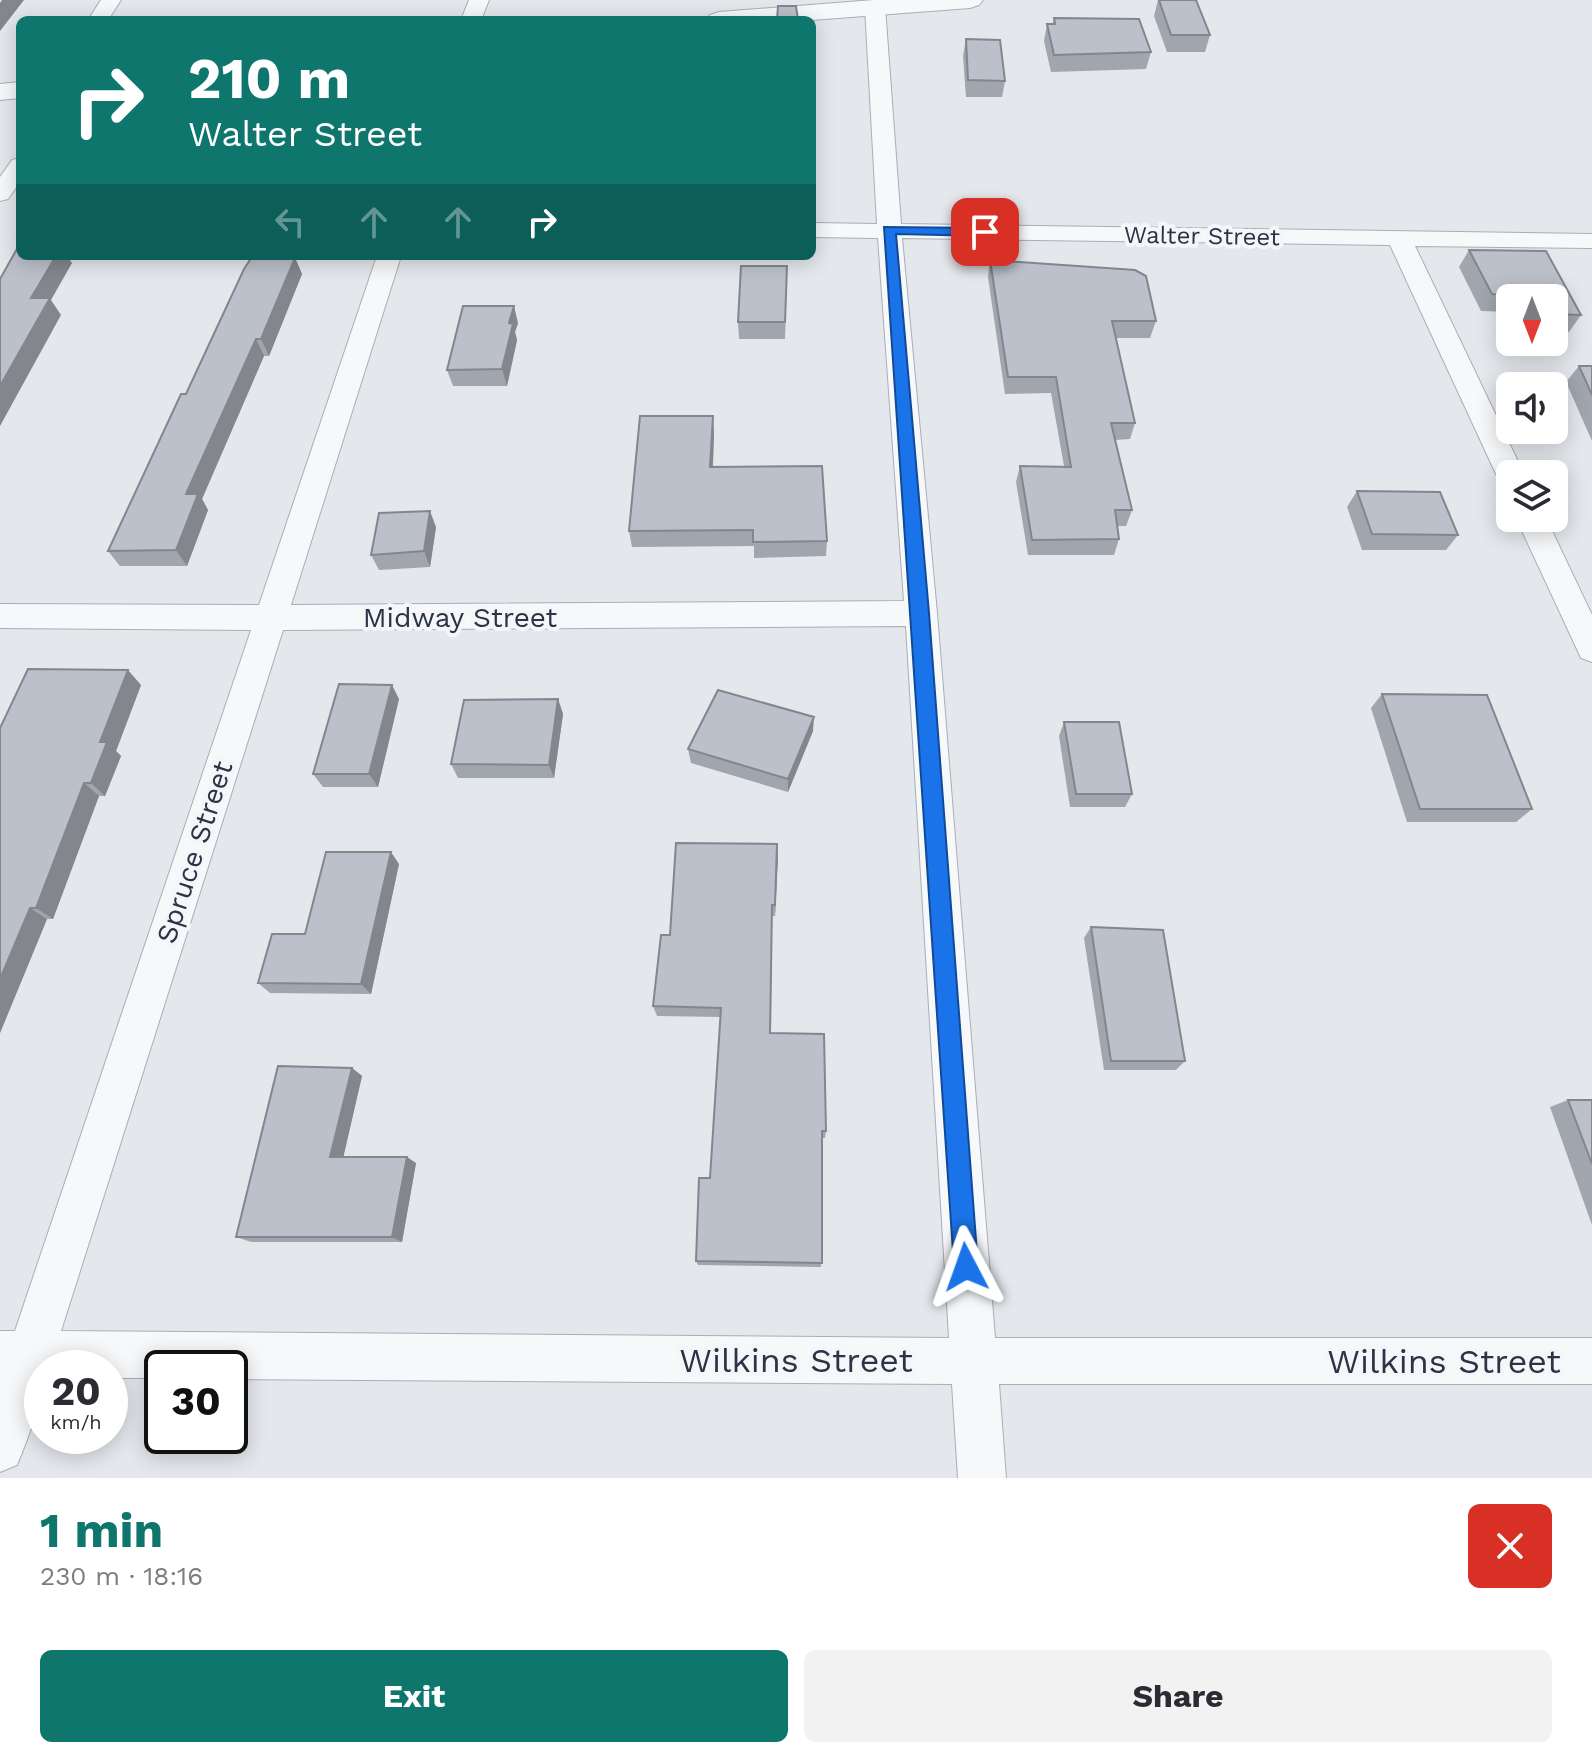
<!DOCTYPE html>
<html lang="en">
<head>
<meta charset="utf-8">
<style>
	body { margin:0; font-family:"Work Sans",sans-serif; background:#f2f2f3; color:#2b2b33; height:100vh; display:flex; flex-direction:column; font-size:30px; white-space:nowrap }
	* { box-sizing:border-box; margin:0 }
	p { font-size:26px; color:#7c7c81 }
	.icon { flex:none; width:44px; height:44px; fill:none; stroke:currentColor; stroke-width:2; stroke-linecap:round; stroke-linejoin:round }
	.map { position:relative; height:1478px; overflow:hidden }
	.panel { display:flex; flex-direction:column; background:#fff; flex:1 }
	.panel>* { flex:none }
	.guide { position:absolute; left:16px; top:16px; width:800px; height:244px; border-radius:12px; box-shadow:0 4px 20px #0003; background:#0f766e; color:#fff; overflow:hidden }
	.needle { width:52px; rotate:180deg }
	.fabs { position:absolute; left:1496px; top:284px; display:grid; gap:16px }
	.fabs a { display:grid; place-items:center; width:72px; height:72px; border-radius:12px; background:#fff; box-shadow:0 4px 20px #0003; font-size:40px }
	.speed { position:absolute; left:24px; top:1350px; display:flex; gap:16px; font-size:40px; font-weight:700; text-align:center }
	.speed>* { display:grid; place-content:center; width:104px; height:104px; border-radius:50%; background:#fff; box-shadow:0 4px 20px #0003; line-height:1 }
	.speed small { font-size:20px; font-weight:400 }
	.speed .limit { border:4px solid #111; border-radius:12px; background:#fff; color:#111 }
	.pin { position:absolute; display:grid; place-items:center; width:68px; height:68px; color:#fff; margin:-34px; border-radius:16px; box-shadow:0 4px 12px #0006 }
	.me { position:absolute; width:88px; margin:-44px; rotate:356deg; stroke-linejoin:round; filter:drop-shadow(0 0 6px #0008) }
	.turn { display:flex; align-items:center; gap:28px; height:168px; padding:0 40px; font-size:36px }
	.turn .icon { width:104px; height:104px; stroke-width:2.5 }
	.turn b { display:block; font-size:56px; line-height:68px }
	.lanes { display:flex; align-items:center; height:76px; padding:0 40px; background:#0003; justify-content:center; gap:40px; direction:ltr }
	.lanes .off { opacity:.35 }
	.round { display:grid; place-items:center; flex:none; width:84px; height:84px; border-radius:12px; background:#f2f2f3 }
	.head { display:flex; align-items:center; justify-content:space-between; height:136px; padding:0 40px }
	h1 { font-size:48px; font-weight:700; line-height:60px; color:#0f766e }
	.button { display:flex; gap:16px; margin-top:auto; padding:16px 40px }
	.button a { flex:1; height:92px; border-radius:12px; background:#0f766e; color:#fff; font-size:32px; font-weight:700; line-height:92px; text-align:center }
	.button a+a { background:#f2f2f3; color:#2b2b33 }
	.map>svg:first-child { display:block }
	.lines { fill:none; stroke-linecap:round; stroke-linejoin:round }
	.minor-casing { stroke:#a9aeb7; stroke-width:2 }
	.tertiary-casing { stroke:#a9aeb7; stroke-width:2 }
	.minor { fill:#f7f8fa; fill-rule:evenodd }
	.tertiary { fill:#f7f8fa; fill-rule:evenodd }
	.wall { fill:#a1a5ae }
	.shaded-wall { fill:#83868d }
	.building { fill:#bbc0ca; stroke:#83868d; stroke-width:2 }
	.route { fill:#1a73e8; stroke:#114b97; stroke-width:2 }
	.labels { text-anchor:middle; stroke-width:8; stroke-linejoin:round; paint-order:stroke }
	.far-street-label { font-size:24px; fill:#2b3445; stroke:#f4f6f9 }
	.street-label { font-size:28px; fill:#2b3445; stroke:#f4f6f9 }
	.near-street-label { font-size:34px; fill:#2b3445; stroke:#f4f6f9 }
</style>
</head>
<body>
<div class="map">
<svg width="1592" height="1478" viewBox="0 0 1592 1478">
	<rect width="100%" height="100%" fill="#e4e7ec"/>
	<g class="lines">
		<g class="minor-casing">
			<path id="minor" d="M101 0H121L108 20H88Z
				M469 0H489L481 20H461Z
				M875 1 885 7 901 224 1592 234V248L1415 246 1524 474H1510V484L1500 481 1496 474 1390 245 902 238 937 613 995 1338H1592V1384H999L1006 1478H958L952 1384 230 1379V1368H162V1378H110V1368H42C42 1402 30 1434 17 1465L0 1472V1331H15L251 630 0 628V604L259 605 377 256H401L291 605 904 601 878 238 812 237V223L877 224 865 7ZM906 626 949 1338 61 1331 283 630Z
				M20 158V182L8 199 0 201V177L12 160Z
				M1516 518H1546L1592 615V662L1581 658Z"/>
		</g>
		<g class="tertiary-casing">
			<path id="tertiary" d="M874 0H983L979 5 970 8 812 20H706L710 15 719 12Z
				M20 82V98L0 100V84Z"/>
		</g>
		<use href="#minor" class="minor"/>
		<use href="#tertiary" class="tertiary"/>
	</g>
	<path class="wall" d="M1158 0 1210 35 1205 52H1167L1154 16Z
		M1054 18 1151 52 1146 69 1051 72 1044 41 1047 24H1053Z
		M966 39 1005 81 1002 97H966L963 56Z
		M1469 250 1546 251 1581 315 1569 332H1554V298H1510V312L1481 311 1459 267Z
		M295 258 302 274 269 356H264L202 499 208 510 187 566H120L108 551 186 394Z
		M990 260 1156 321 1150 338H1116L1135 423 1130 439 1115 440 1132 510 1126 526H1118L1119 539 1114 555H1028L1016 482 1020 466H1064L1051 393 1005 394 988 277Z
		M787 283 785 339H739L738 322Z
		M518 323 515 332 517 340 507 386H453L447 370Z
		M1579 366H1592V441L1566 382Z
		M714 432 713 467 827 541 826 556 754 558V546L632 547 629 531Z
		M1357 491 1458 535 1446 550H1362L1347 507Z
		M436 527 430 567 379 570 371 555Z
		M141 685 116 751 121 756 105 796H99L53 919H47L0 1033V728Z
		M1382 694 1532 809 1516 822H1407L1371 708Z
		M399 699 378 787H323L313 774Z
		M558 699 563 714 554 778H458L451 764Z
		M1064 722 1132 794 1125 807H1070L1059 736Z
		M813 731 788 792 691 763 688 749Z
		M778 856 775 916H772L771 1033 826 1131 825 1138H822L821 1267 698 1265 696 1261 710 1178 721 1017 657 1016 653 1006 670 935Z
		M399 864 371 994 270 993 258 983 305 934Z
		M1091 927 1185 1061 1176 1070H1104L1084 938Z
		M352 1068 362 1076 343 1157 416 1163 402 1242H251L236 1237Z
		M1568 1100H1592V1225L1550 1107Z"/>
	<path class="shaded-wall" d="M2 0H24L0 31V3Z
		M56 256H67L72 263 51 300 61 315 0 426V386L31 298Z
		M295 258 302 274 269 356 261 339Z
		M514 306 518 323 515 332 517 340 507 386 502 369 509 323Z
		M256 339 264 356 202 499 208 510 187 566 176 550 186 494Z
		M713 416 714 432 712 484 710 467Z
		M430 511 436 527 430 567 424 551Z
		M128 670 141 685 116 751 121 756 105 796 91 783 100 742Z
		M392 685 399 699 378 787 369 774Z
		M558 699 563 714 554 778 549 765Z
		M814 717 813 731 788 792V779Z
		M84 783 99 796 53 919 36 908Z
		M777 844 778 856 775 916V905Z
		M391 852 399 864 371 994 361 984Z
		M30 908 47 919 0 1033V979Z
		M352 1068 362 1076 342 1163 330 1157Z
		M407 1157 416 1163 402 1242 392 1237Z"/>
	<path class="building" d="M1159 0H1196L1210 35H1171Z
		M778 6H796L798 20H777Z
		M1054 18 1139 19 1151 52 1054 55 1047 24H1055Z
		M966 39 1000 40 1005 81 968 80Z
		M18 247H20V256H56L31 298H50L0 386V279Z
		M1469 250 1546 251 1581 315 1554 314V298H1526L1525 296 1492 294Z
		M252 257 295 258 261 339H256L186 494H198L176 550 108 551 181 394H186L244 269Z
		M990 260 1135 270 1146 276 1156 321H1112L1135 423H1111L1132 510H1115L1119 539 1032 540 1020 466 1071 467 1056 377H1008Z
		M741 266H787L785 322H738Z
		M463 306H514L509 323 513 324 502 369 447 370Z
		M1579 366H1592V395Z
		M640 416H713L710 467 822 466 827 541 753 542V530L629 531Z
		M1357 491 1440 492 1458 535 1372 534Z
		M430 511 424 551 371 555 379 513Z
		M28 669 128 670 100 742H107L91 783H84L36 908H30L0 979V728Z
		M339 684 392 685 369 774H313Z
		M718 690 814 717 788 779 688 749Z
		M1382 694 1487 695 1532 809H1420Z
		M558 699 549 765 451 764 464 700Z
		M1064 722H1119L1132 794H1076Z
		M676 843 777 844 775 905H772L770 1033 824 1034 826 1131H822V1263L696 1261 699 1178H710L721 1008 653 1006 661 935H670Z
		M326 852H391L361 984 258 983 272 934H305Z
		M1091 927 1163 930 1185 1061H1111Z
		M278 1066 352 1068 330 1157H407L392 1237H236Z
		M1568 1100H1592V1164Z"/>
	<path class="route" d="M884 227 985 228 991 232 985 236 896 234 929 613 978 1267 975 1276 966 1279 958 1276 954 1267Z"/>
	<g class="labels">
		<g class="far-street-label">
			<text transform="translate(1202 236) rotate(1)" y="8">Walter Street</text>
		</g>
		<g class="street-label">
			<text x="460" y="627">Midway Street</text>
			<text transform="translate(194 852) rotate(-72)" y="10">Spruce Street</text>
		</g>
		<g class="near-street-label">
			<text x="796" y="1372">Wilkins Street</text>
			<text x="1444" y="1373">Wilkins Street</text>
		</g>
	</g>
</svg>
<div class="fabs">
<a><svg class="needle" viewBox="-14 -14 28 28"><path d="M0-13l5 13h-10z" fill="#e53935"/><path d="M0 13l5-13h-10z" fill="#7c7c81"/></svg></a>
<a><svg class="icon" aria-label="sound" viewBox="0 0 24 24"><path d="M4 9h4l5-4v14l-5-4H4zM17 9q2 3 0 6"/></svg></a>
<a><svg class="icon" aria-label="layers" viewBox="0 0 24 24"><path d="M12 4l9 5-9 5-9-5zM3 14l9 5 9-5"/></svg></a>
</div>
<div class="speed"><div>20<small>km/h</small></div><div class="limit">30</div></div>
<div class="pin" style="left:985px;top:232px;background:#d93025"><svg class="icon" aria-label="arrive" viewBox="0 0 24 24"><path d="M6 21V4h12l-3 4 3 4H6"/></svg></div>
<svg class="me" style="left:966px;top:1267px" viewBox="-20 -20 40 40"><path d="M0-17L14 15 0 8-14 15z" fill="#1a73e8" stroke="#fff" stroke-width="4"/></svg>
<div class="guide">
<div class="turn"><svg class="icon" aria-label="right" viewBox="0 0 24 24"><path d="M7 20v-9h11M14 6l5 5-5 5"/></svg><div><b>210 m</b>Walter Street</div></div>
<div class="lanes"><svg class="icon off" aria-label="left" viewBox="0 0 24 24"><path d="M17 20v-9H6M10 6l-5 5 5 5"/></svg><svg class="icon off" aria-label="ahead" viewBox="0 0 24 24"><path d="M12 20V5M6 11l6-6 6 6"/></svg><svg class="icon off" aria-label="ahead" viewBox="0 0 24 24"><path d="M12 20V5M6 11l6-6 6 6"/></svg><svg class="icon" aria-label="right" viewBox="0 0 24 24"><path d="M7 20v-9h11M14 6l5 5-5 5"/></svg></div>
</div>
</div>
<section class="panel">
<div class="head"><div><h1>1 min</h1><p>230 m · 18:16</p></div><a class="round" style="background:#d93025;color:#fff"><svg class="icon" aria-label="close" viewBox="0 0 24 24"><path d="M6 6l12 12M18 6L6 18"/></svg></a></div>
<div class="button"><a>Exit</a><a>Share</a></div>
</section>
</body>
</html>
